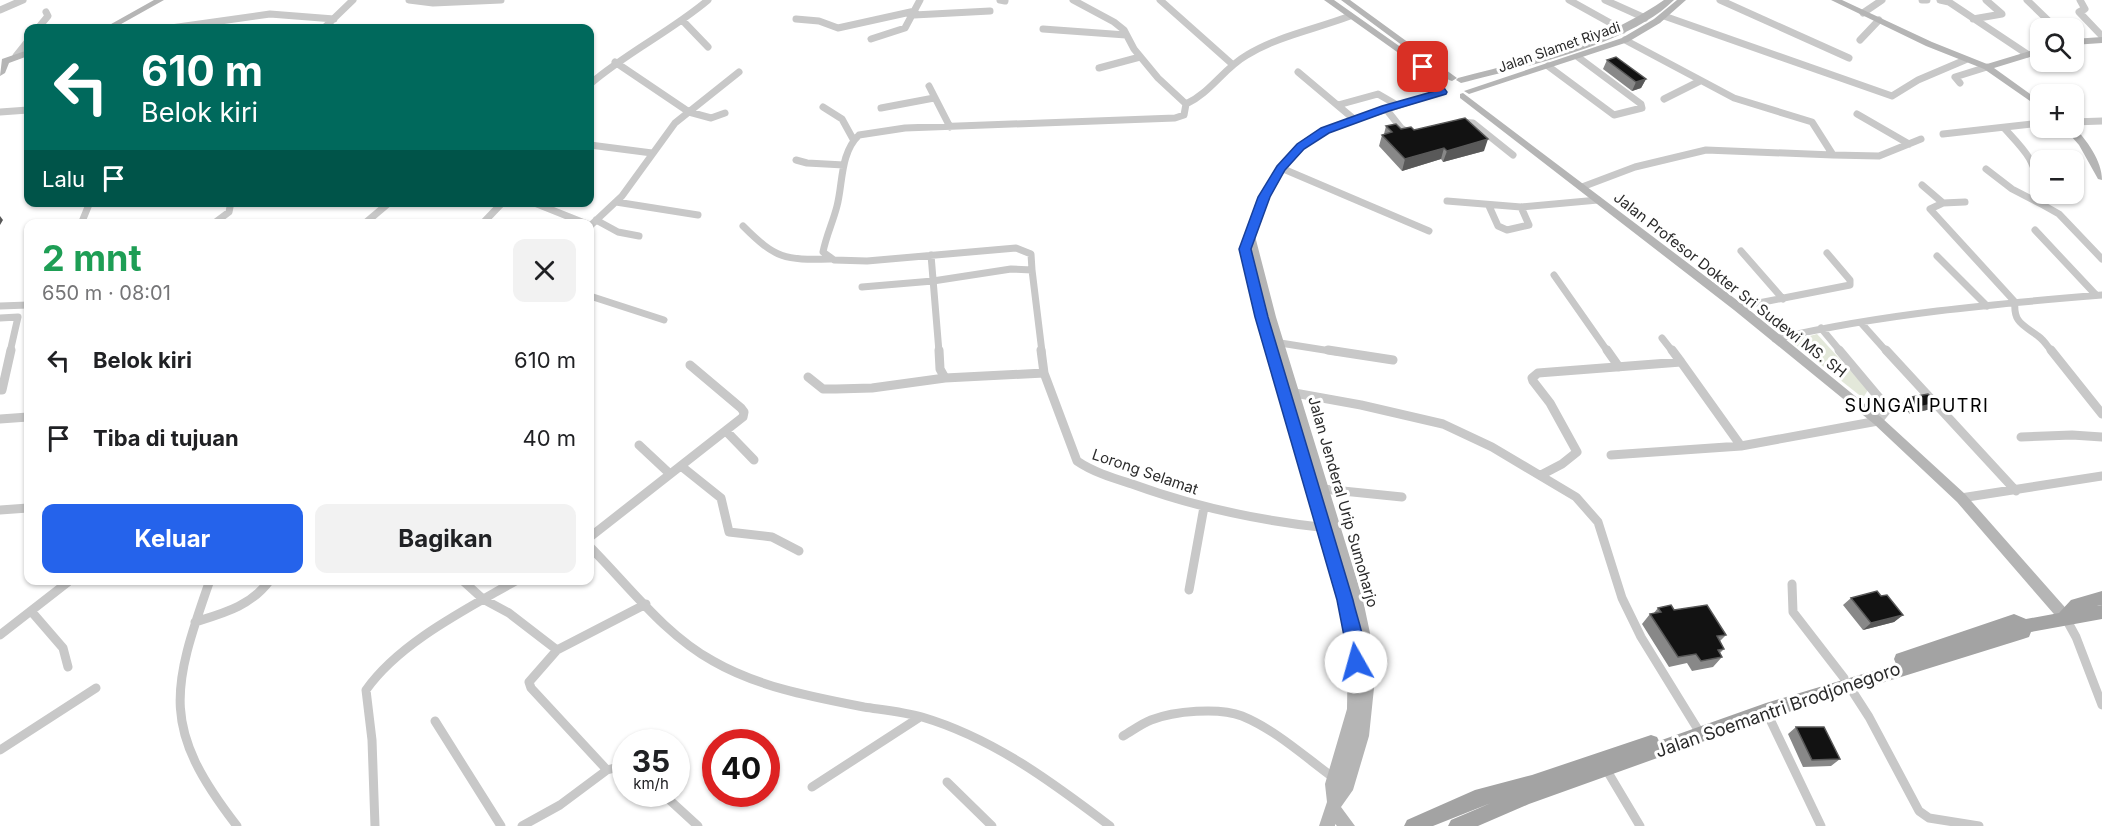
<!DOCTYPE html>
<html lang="id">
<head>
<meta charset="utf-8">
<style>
	body { margin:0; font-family:Inter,sans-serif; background:#f2f2f2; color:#202124; height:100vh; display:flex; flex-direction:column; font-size:22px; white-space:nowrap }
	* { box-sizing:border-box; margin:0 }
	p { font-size:20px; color:#757577 }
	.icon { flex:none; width:33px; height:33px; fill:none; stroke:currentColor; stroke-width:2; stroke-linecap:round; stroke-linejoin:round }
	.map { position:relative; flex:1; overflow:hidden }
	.panel { position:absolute; left:24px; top:219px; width:570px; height:366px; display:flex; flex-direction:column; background:#fff; border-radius:12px; box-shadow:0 2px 4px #0004 }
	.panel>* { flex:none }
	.banner { position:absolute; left:24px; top:24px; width:570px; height:183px; border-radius:12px; box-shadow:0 2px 4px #0004; background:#00695c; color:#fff; overflow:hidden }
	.controls { position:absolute; left:2030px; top:18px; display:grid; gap:12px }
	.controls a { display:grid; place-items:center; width:54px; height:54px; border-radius:12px; background:#fff; box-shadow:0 2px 4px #0004; font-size:30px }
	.speed { position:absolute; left:612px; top:729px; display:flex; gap:12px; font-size:30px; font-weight:700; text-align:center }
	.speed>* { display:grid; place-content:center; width:78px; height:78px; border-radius:50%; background:#fff; box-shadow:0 2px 4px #0004; line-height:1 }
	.speed small { font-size:15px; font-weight:400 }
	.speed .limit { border:9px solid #d22; background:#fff; color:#111 }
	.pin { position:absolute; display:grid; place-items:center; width:51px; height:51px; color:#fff; margin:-26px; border-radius:12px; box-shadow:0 3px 9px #0006 }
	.me { position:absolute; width:66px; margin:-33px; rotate:353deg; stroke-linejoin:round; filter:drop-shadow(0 0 4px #0008) }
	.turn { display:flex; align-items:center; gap:21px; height:126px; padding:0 18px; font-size:27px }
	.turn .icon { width:78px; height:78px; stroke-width:2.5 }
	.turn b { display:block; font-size:42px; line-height:51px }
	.then { display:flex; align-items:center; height:57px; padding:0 18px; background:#0003; gap:12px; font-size:22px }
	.round { display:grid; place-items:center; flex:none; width:63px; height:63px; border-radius:12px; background:#f2f2f2 }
	.summary { display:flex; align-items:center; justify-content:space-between; height:102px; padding:0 18px }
	h1 { font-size:36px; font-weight:700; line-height:45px; color:#1e9e55 }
	.cta { display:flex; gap:12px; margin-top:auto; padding:12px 18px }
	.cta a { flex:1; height:69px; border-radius:12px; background:#2563eb; color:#fff; font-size:24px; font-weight:700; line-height:69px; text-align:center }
	.cta a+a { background:#f2f2f2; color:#202124 }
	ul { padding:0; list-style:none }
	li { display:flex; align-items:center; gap:18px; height:78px; padding:0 18px }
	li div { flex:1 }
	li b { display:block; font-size:22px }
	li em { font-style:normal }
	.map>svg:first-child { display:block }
	.green { fill:#e3e8da }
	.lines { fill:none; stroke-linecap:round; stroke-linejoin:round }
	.street-far1 { stroke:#c8c8c8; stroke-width:7 }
	.street { stroke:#c8c8c8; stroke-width:9 }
	.secondary { fill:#b5b5b5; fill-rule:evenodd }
	.primary { fill:#a3a3a3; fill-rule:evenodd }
	.wall { fill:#888 }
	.shaded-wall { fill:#595959 }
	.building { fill:#121212; stroke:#595959; stroke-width:1.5 }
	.route { fill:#2563eb; stroke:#184099; stroke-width:1.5 }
	.labels { text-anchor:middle; stroke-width:6; stroke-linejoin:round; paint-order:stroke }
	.far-street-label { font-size:14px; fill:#2b2b2b; stroke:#fff }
	.street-label { font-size:15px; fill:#2b2b2b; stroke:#fff }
	.quarter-label { font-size:18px; letter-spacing:1.5px; fill:#000; stroke:#fff }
	.near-street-label { font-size:18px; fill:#2b2b2b; stroke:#fff }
</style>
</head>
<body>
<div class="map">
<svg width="2102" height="826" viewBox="0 0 2102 826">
	<rect width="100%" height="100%" fill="#fff"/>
	<path class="green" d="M1817 334 1868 390 1863 398 1791 341Z"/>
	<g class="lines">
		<path class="street-far1" d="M409 0 433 3 501 0
			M1000 0 1005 1
			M1073 0 1114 22 1124 30 1134 49 1158 78 1186 104
			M1160 0 1232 64
			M1569 0 1623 30
			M1605 0 1645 18
			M1720 0 1849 58
			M1922 0H1927
			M1940 0 1949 2 2027 54
			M2027 0 2056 28
			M2080 0 2085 9 2079 12 2102 36
			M0 10 23 0
			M1863 13 1882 0
			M914 15 990 11
			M1664 16 1892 96 1918 80 1965 60
			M796 19 819 21 838 28 915 11
			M1973 19 2002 14 1986 0
			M683 21 708 47
			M38 28 48 16 46 12
			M171 28 270 14 334 19
			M324 28 353 0
			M1043 29 1126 35
			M871 39 905 28 920 0
			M1625 40 1734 98 1812 122 1833 155 1879 156 1921 139
			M1860 40 1879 20
			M16 56 28 41
			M615 62 689 112 711 118 725 113
			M1548 66 1614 115 1642 108 1641 104 1578 57
			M1099 68 1140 57
			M1298 72 1355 120
			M1960 83 1955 77 1987 67
			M590 84C627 52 670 32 708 0
			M929 86 950 127
			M1664 99 1700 81
			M1186 104C1210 93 1224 68 1247 55 1278 36 1316 29 1350 16
			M1338 105 1378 94 1397 105
			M823 107 842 119 853 139
			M881 108 934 98
			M1386 109 1401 128 1410 134
			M0 112 28 110
			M1857 114 1909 144
			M1460 122 1473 123 1513 155
			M2073 122 2102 121
			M2004 128C2026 152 2034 158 2040 192
			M1943 134 2040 123
			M590 145 652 153
			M796 160 807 163 844 165
			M1281 168 1429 231
			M1986 169 2012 189 2043 205
			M1922 185 1943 203
			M1582 187 1635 167 1706 150 1833 155
			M2040 194 2043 205 2059 214 2102 259
			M1447 201 1521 207 1598 200
			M532 202 587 224
			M616 202 698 215
			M1965 202 1943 203 1930 209 2015 302C2013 323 2024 325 2038 336 2044 340 2048 347 2052 352
			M1489 206 1498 226 1507 230 1529 225 1521 207
			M596 220 618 232 639 236
			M81 224 90 202
			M213 224 229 212 231 202
			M364 224 390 202
			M482 224 503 202
			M590 226 622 196 675 123 739 72
			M743 226C776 259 784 260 830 259
			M2035 230 2096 295
			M1741 251 1783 299
			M931 255 939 352
			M1937 256 1987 306
			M1032 270 1031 254 1016 248 867 261 834 260 823 252C826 236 833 222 837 206 843 183 840 153 859 135L905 128 1175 118 1184 115 1186 104
			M1554 275 1608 352
			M862 287 933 281 1011 269 1032 270 1042 352
			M590 296 664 320
			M0 306 28 305
			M1738 307 1850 285V280L1827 253
			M0 318 18 317 10 352
			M1862 324 1887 352
			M1821 328 1841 352
			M1662 338 1673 352
			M1775 339C1881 314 1993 304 2102 295
			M1274 342 1337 352"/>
		<path class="street" d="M939 350 940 369 945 378
			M1041 350 1044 373
			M1328 350 1393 360
			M1607 350 1619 367
			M1672 350 1681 362
			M1886 350 2016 491
			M2051 350 2102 414
			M808 377 823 389H836L872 388 945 378 1044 373 1077 461C1093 472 1113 478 1132 484 1195 507 1261 521 1328 528
			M0 390H2L11 350
			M1289 392 1361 405 1443 424 1492 447 1576 497 1598 522 1622 598 1641 637 1697 728
			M0 419 28 417
			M726 431 754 460
			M2021 437 2072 435 2102 437
			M639 445 670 474
			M1611 455 1741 446
			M681 466 721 498 729 532 772 537 799 551
			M1541 475 1562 464 1577 452 1550 403 1533 381 1532 378 1538 373 1681 362 1741 446 1878 421 1886 411V406L1839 350
			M1323 489 1402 497
			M1961 498 2102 476
			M0 510 28 508
			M590 537 743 417 744 412 741 408 690 365
			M590 547C629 586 664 634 713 661 758 687 813 697 864 707 884 710 904 712 922 717 993 738 1052 782 1110 826
			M210 580C171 691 161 728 237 826
			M462 580 483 599 509 613 557 650
			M1792 584 1793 612 1844 678
			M1189 590 1204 507
			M31 611 63 648 68 667
			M2065 617 2076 637 2102 705
			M195 622C224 613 251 606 270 580
			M0 635 68 582
			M1849 686 1869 717 1919 811 1929 818 1979 826
			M1766 711 1821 826
			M435 721 501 826
			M1123 736C1132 731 1141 724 1151 720 1174 711 1219 707 1242 716 1276 730 1305 757 1334 778
			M0 750 96 688
			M626 765 607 770 531 688 529 682 557 650 646 604
			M1606 769 1640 826
			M947 782 992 826
			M812 787 920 717
			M663 794 698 826
			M375 826 372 740 366 690C400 642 467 609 517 580
			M522 826 560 805 607 770"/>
		<path class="secondary" d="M154 0H164L114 28H104Z
			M1324 0H1334L1446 79 1444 81H1438Z
			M1341 0H1350L1457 78 1452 81 1449 80Z
			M1664 0H1674C1629 45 1523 67 1461 83L1456 80 1458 78C1530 59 1602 43 1664 0Z
			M1677 0H1686L1660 23 1628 42 1472 93 1469 94 1464 91 1622 38 1654 19Z
			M1831 0H1842L1932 42 1987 64 2040 48V54L1994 68 2040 101V108L1984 69 1926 46Z
			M2102 37V43L2073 45V39Z
			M28 50V56L9 63 5 73 0 76 2 59Z
			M1442 89 1447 92 1445 94 1358 122 1323 135 1310 143 1285 170 1269 197 1255 236 1276 317 1363 600 1374 652V688L1369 736 1353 790 1341 807 1355 826H1337L1335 824V826H1319L1327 802 1325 784 1347 709 1348 641 1319 527 1255 317 1240 249 1259 197 1277 166 1304 139 1317 131 1352 118Z
			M1463 93 1742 304 1882 418 1965 494 2070 613 2072 617 2070 621 2065 623 2060 621 1957 502 1874 424 1734 310 1460 98V94Z
			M2073 126C2087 140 2102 161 2102 180L2098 179 2079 145 2064 128Z"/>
		<path class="primary" d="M2102 591V605L2097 606 2102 605V619L2031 632 2029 637 2023 639 1766 719 1529 804 1478 826H1448L1451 820 1491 803 1433 826H1404L1407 820 1475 790 1532 775 1651 735 1657 737 1659 741 1766 703 1896 664 1894 659 1896 654 1902 652 2014 614 2026 619 2059 613 2071 600Z"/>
	</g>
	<path class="wall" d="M1607 60 1646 79 1641 88 1632 91 1603 69Z
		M1386 126 1401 129 1484 151 1443 162 1441 159 1402 171 1379 146 1382 135 1384 134Z
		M1906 398 1937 403 1931 409 1910 414 1901 404Z
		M1881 596 1903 615 1894 622 1863 630 1843 605 1851 598Z
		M1658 608 1674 610 1726 635 1720 641 1724 649 1720 653 1722 657 1713 667 1692 671 1687 663 1669 667 1642 624 1650 614H1653Z
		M1796 727 1840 759 1831 766 1803 767 1788 734Z"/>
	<path class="shaded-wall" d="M1646 79 1641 88 1632 91 1636 82Z
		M1488 139 1484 151 1443 162 1447 151Z
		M1444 148 1441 159 1402 171 1405 159Z
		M0 216 3 220 0 225Z
		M1937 403 1931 409 1910 414 1915 408Z
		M1903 615 1894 622 1863 630 1871 623Z"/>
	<path class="building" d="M1616 57 1646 79 1636 82 1607 60Z
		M1465 118 1488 139 1447 151 1444 148 1405 159 1382 135 1392 132 1386 126 1396 124 1401 129 1411 127 1414 130Z
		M1928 394 1937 403 1915 408 1906 398Z
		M1877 591 1881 596 1887 595 1903 615 1871 623 1851 598Z
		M1671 605 1674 610 1707 605 1726 635 1717 636 1724 649 1718 650 1722 657 1701 661 1696 654 1678 657 1650 614 1661 612 1658 608Z
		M1796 727H1824L1840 759 1812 760Z"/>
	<path class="route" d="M1423 64 1444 77 1446 79 1442 85 1447 92 1446 94 1389 111 1329 133 1304 149 1285 170 1270 197 1251 249 1268 317 1353 600C1357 619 1370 648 1362 667L1356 669 1350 667 1337 600 1255 317 1239 249 1258 197 1277 166 1297 144 1321 128 1382 106 1435 91 1432 85 1435 80 1417 67Z"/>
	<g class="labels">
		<g class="far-street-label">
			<text transform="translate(1559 47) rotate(-19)" y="5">Jalan Slamet Riyadi</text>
		</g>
		<g class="street-label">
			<text transform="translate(1730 285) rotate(38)" y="5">Jalan Profesor Dokter Sri Sudewi MS. SH</text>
			<text transform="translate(1145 472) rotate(19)" y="5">Lorong Selamat</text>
			<text transform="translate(1343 502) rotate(74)" y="5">Jalan Jenderal Urip Sumoharjo</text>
		</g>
		<g class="quarter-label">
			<text x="1917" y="412">SUNGAI PUTRI</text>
		</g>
		<g class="near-street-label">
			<text transform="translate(1778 710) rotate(-19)" y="6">Jalan Soemantri Brodjonegoro</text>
		</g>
	</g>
</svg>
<div class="controls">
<a><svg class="icon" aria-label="search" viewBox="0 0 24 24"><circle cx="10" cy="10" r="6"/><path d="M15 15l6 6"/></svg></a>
<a>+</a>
<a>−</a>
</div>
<div class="speed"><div>35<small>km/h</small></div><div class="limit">40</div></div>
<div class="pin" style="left:1423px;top:67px;background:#d93025"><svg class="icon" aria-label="arrive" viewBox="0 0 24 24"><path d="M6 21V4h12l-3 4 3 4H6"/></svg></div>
<svg class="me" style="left:1356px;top:662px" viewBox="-20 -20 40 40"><circle r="19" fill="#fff"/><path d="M0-13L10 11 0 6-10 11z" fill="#2563eb"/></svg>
<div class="banner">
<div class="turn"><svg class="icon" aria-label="left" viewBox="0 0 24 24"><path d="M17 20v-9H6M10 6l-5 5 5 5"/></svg><div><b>610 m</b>Belok kiri</div></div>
<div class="then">Lalu<svg class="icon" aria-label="arrive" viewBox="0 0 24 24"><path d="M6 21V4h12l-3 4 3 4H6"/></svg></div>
</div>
<section class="panel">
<div class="summary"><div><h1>2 mnt</h1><p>650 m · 08:01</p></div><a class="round"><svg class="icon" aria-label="close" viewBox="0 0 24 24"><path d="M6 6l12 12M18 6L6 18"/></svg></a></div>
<ul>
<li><svg class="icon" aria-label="left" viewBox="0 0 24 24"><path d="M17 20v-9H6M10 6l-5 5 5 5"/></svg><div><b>Belok kiri</b></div><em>610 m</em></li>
<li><svg class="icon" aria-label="arrive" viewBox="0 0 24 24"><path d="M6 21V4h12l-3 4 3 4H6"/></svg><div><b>Tiba di tujuan</b></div><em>40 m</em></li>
</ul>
<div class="cta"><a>Keluar</a><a>Bagikan</a></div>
</section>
</div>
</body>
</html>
